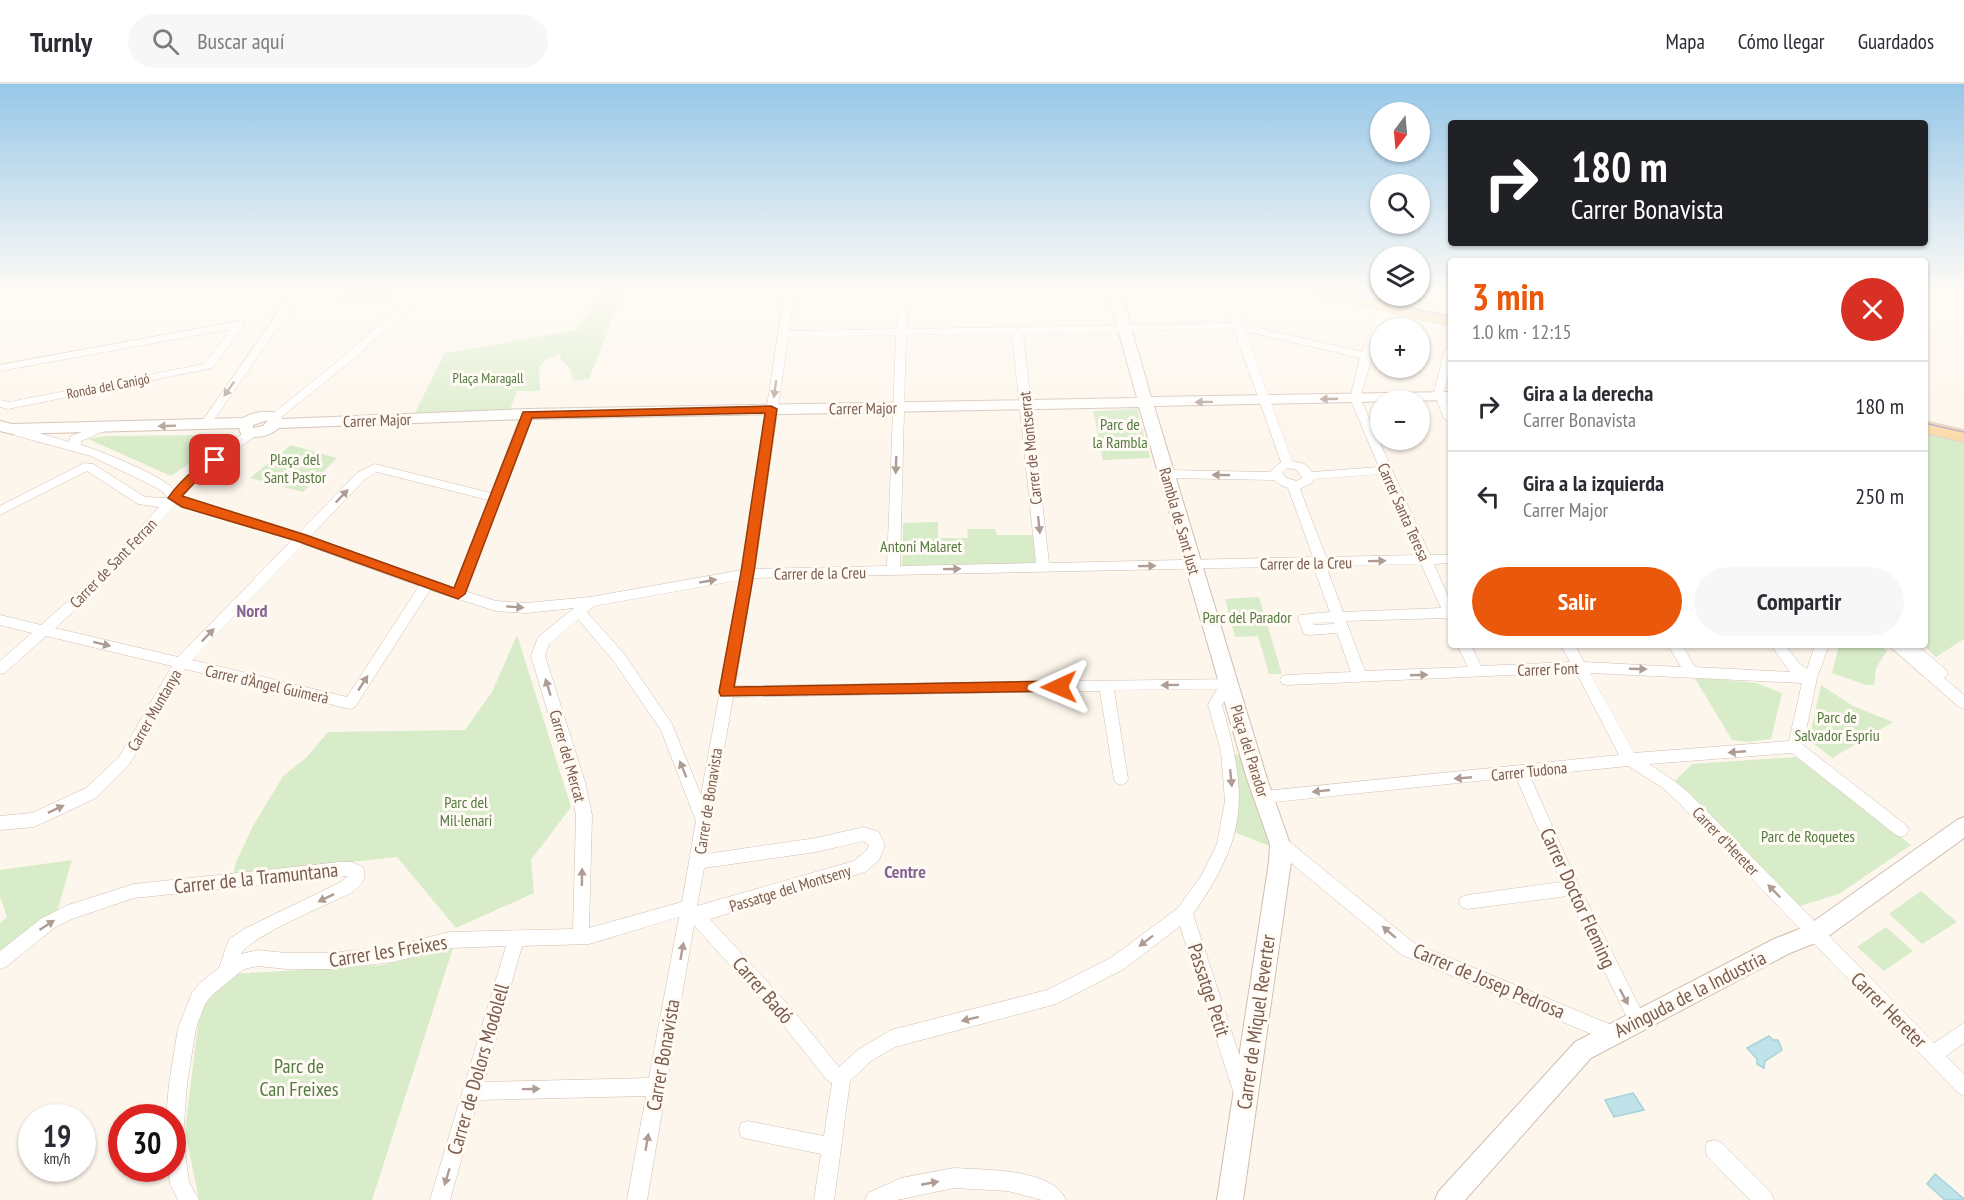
<!DOCTYPE html>
<html lang="es">
<head>
<meta charset="utf-8">
<style>
	body { margin:0; font-family:"PT Sans Narrow",sans-serif; background:#f7f7f7; color:#2b2b33; height:100vh; display:flex; flex-direction:column; font-size:22px; white-space:nowrap }
	* { box-sizing:border-box; margin:0 }
	p { font-size:20px; color:#7c7c81 }
	.icon { flex:none; width:33px; height:33px; fill:none; stroke:currentColor; stroke-width:2; stroke-linecap:round; stroke-linejoin:round }
	.map { position:relative; flex:1; overflow:hidden }
	.drawer { position:absolute; left:1448px; top:174px; width:480px; height:390px; display:flex; flex-direction:column; background:#fff; border-radius:6px; box-shadow:0 2px 4px #0004 }
	.drawer>* { flex:none }
	.top-card { position:absolute; left:1448px; top:36px; width:480px; height:126px; border-radius:6px; box-shadow:0 2px 4px #0004; background:#202124; color:#fff; overflow:hidden }
	.needle { width:39px; rotate:196deg }
	.buttons { position:absolute; left:1370px; top:18px; display:grid; gap:12px }
	.buttons a { display:grid; place-items:center; width:60px; height:60px; border-radius:50%; background:#fff; box-shadow:0 2px 4px #0004; font-size:30px }
	.speed { position:absolute; left:18px; top:1020px; display:flex; gap:12px; font-size:30px; font-weight:700; text-align:center }
	.speed>* { display:grid; place-content:center; width:78px; height:78px; border-radius:50%; background:#fff; box-shadow:0 2px 4px #0004; line-height:1 }
	.speed small { font-size:15px; font-weight:400 }
	.speed .limit { border:9px solid #d22; background:#fff; color:#111 }
	.pin { position:absolute; display:grid; place-items:center; width:51px; height:51px; color:#fff; margin:-26px; border-radius:12px; box-shadow:0 3px 9px #0006 }
	.me { position:absolute; width:66px; margin:-33px; rotate:269deg; stroke-linejoin:round; filter:drop-shadow(0 0 4px #0008) }
	.turn { display:flex; align-items:center; gap:21px; height:126px; padding:0 24px; font-size:27px }
	.turn .icon { width:78px; height:78px; stroke-width:2.5 }
	.turn b { display:block; font-size:42px; line-height:51px }
	.round { display:grid; place-items:center; flex:none; width:63px; height:63px; border-radius:32px; background:#f7f7f7 }
	.head { display:flex; align-items:center; justify-content:space-between; height:102px; padding:0 24px }
	h1 { font-size:36px; font-weight:800; line-height:45px; color:#ea580c }
	.action { display:flex; gap:12px; margin-top:auto; padding:12px 24px }
	.action a { flex:1; height:69px; border-radius:36px; background:#ea580c; color:#fff; font-size:24px; font-weight:800; line-height:69px; text-align:center }
	.action a+a { background:#f7f7f7; color:#2b2b33 }
	ul { padding:0; list-style:none }
	li { display:flex; align-items:center; gap:18px; height:90px; padding:0 24px; border-top:2px solid #e1e1e2 }
	li div { flex:1 }
	li b { display:block; font-size:22px }
	li em { font-style:normal }
	header { display:flex; align-items:center; gap:36px; box-sizing:border-box; height:84px; padding:0 30px; background:#fff; border-bottom:2px solid #e1e1e2 }
	header strong { font-size:28px }
	nav { display:flex; gap:33px; margin-inline-start:auto; font-size:21px }
	.search { width:420px; height:54px; background:#f7f7f7; display:flex; align-items:center; gap:15px; box-sizing:border-box; padding:0 21px; border-radius:33px; color:#7c7c81; font-size:22px }
	.map>svg:first-child { display:block }
	.green { fill:#d8ecc9 }
	.water { fill:#bfe3e8; stroke:#a5d3da; stroke-width:1.5 }
	.lines { fill:none; stroke-linecap:round; stroke-linejoin:round }
	.minor-casing { stroke:#d1beb0; stroke-width:1 }
	.tertiary-casing { stroke:#d1beb0; stroke-width:2 }
	.primary-casing { stroke:#dad1cd; stroke-width:2 }
	.minor { fill:#fff; fill-rule:evenodd }
	.tertiary { fill:#fff; fill-rule:evenodd }
	.primary { fill:#fbd9a5; fill-rule:evenodd }
	.tram { stroke:#b9a8c9; stroke-width:1.5 }
	.oneway { fill:#af9d94 }
	.route { fill:#ea580c; stroke:#983908; stroke-width:1.5 }
	.labels { text-anchor:middle; stroke-width:6; stroke-linejoin:round; paint-order:stroke }
	.far-park-label { font-size:14px; fill:#537a41; stroke:#fffaf3 }
	.far-street-label { font-size:14px; fill:#7a5c4d; stroke:#fffaf3 }
	.street-label { font-size:16px; fill:#7a5c4d; stroke:#fffaf3 }
	.park-label { font-size:16px; fill:#537a41; stroke:#fffaf3 }
	.neighbourhood-label { font-size:18px; font-weight:bold; fill:#846695; stroke:#fffaf3 }
	.near-street-label { font-size:20px; fill:#7a5c4d; stroke:#fffaf3 }
	.near-park-label { font-size:20px; fill:#537a41; stroke:#fffaf3 }
</style>
</head>
<body>
<header>
<strong>Turnly</strong>
<div class="search"><svg class="icon" aria-label="search" viewBox="0 0 24 24"><circle cx="10" cy="10" r="6"/><path d="M15 15l6 6"/></svg>Buscar aquí</div>
<nav><a>Mapa</a><a>Cómo llegar</a><a>Guardados</a></nav>
</header>
<div class="map">
<svg width="1964" height="1116" viewBox="0 0 1964 1116">
	<rect width="100%" height="100%" fill="#fdf6ec"/>
	<path class="green" d="M343 205H393L394 208 387 217 334 220Z
		M602 205H624L589 295 573 297 571 286 560 274 561 270 547 275 539 283 540 307H517L510 326 415 329 445 269 577 246Z
		M1137 325 1150 374 1103 376 1093 327Z
		M1925 350 1964 358V555L1936 573 1923 561H1924Z
		M217 351 215 362 171 392 88 355 105 352Z
		M291 361 337 374 303 408 250 394Z
		M938 438V454H968L967 445H995L997 451H1033L1038 479 902 482 903 439Z
		M1259 513 1282 590H1269L1258 552 1235 553 1225 515Z
		M517 551 571 723 531 776 534 809 456 844 397 773 233 791 236 778 253 742 283 692 306 674 328 648 465 646 492 608Z
		M1839 561H1880L1887 567 1876 584 1874 601H1866L1832 589Z
		M1694 593 1756 599 1782 609 1771 655 1748 658 1732 656Z
		M1821 601 1853 622 1893 638 1832 674 1809 656Z
		M1245 670 1272 763 1234 748 1239 709 1234 671Z
		M1796 673 1911 761 1839 810 1800 822 1674 698 1692 680Z
		M72 776 55 835 0 872V839L7 833 0 813V786Z
		M1921 807 1957 838 1922 860 1889 830Z
		M1886 843 1913 867 1884 887 1857 863Z
		M453 864 372 1116H199L185 1046 200 925 233 890 383 881Z"/>
	<path class="water" d="M1769 952 1773 956H1778L1782 966 1765 977 1764 984 1757 980V975L1747 964Z
		M1633 1009 1644 1026 1614 1033 1605 1016Z
		M1935 1090 1964 1115V1116H1945L1927 1100Z"/>
	<g class="lines">
		<g class="minor-casing">
			<path id="minor" d="M20 205H43L0 215V209Z
				M294 205H304L209 343H201V339Z
				M417 205H428L356 273 279 335H271V331L348 269Z
				M785 205H795L789 247 897 245 898 205H908L907 245 1232 239 1220 205H1230L1242 240 1362 268 1379 226 1370 211 1361 205 1377 207 1389 226 1380 244 1360 314 1430 471H1450V479L1434 480 1450 517V536L1445 534 1346 537 1365 587 1468 583 1457 561H1471L1481 582 1570 578 1561 561H1575L1584 578 1681 583 1668 561H1682L1695 583 1790 588 1771 561H1785L1799 579 1807 585 1815 561H1829L1817 594 1803 661 1906 741 1909 746 1906 751 1901 753 1896 751 1792 669 1649 680 1673 696 1689 709 1934 959 1964 939V959L1946 972 1964 990V1012L1958 1009 1679 719 1663 704 1628 682 1530 692 1578 800 1647 938 1644 944 1638 947 1632 944 1568 812 1467 825 1461 823 1459 818 1461 813 1467 811 1561 798 1516 693 1264 719 1259 718 1256 713 1259 708 1264 707 1619 671 1576 588 1287 601 1282 600 1280 596 1282 592 1287 591 1351 588 1337 549 1309 551 1304 550 1298 534 1300 531 1330 528 1313 482 753 494 735 602 1233 595 1235 599 1222 621C1248 712 1248 752 1193 830L1251 1007 1248 1013 1242 1016 1236 1013 1233 1007 1180 842 1124 885 1056 920 895 963 871 977 850 997 834 1116H814L821 1070 748 1055 741 1053 739 1046 741 1039 748 1037 824 1052 832 999 827 996 779 936 694 841 647 1116H627L646 1012 478 1016 450 1116H430L506 862 450 864 393 878 331 885H286L258 882 244 885 212 911 205 920 196 944 187 1000 183 1054 189 1098 199 1116H178L170 1100 168 1084H172V1034H166L169 1000 178 944 192 909 200 899 219 884 229 855 246 844 341 798 348 792 134 814 72 835 54 844 6 883 0 885V867L42 834 68 821 134 800 340 778H351L363 783C368 795 361 800 353 808 333 818 247 854 241 870L258 866 286 869H331L393 862 450 848 573 845 576 731 569 698 531 572 538 553 574 524 526 529 496 527 430 506 355 623 350 625 185 585 129 681 96 714 34 743 0 746V732L32 729 86 704 119 673 172 582 46 552 5 589 0 590V577L32 549 0 541V531L41 541 93 495 159 423 138 420 87 387 0 431V422L84 379 93 380 145 413 168 414 163 408 153 402 91 372 17 352 8 347V343L12 341 69 358 71 352 101 341H109V345L81 357V361C101 367 162 391 174 406L193 386 247 346H255V352L201 392 182 413 299 449 357 389 375 380 491 409 521 330 527 327 531 328 533 330 465 507 496 517 526 519 590 513 742 486ZM1234 245 1281 378 1270 388 1166 386 1160 390 1166 394 1274 396 1280 401 1288 404 1313 473 1049 479 1023 249ZM1245 247 1360 274 1350 314 1379 383 1312 388 1305 380 1292 377ZM1012 249 1036 479 900 482 906 251ZM896 251 887 482 755 485 788 253ZM1287 384 1297 386 1302 394 1297 397 1286 394 1282 388ZM377 388 488 416 454 504 310 453 365 395ZM1382 390 1418 471 1326 473 1300 405 1312 399 1314 395ZM176 420 292 456 178 573 55 544 103 501ZM303 460 419 502 347 613 192 576ZM1421 480 1441 524 1343 528 1326 482ZM740 496 701 711 672 640 625 571 587 528 594 522ZM578 535 615 579 661 646 696 737 682 818 589 844 592 731 585 698 545 572 549 560ZM1333 538 1334 540 1314 541 1313 539ZM1590 589 1802 599 1789 657 1634 669ZM1217 605 1208 621 1221 667 1225 717 1217 760 1201 792 1178 824 1112 873 1047 906 891 946 859 965 839 983 791 924 710 835 865 788 879 776 885 761 879 748 864 743 816 754 706 770 733 613 1100 607 1114 695 1116 699 1121 701 1126 699 1128 695 1114 606ZM864 757 869 761 867 766 854 777 697 822 704 784 816 768ZM679 833 649 994 484 998 522 862 589 860Z
				M240 237 245 240 212 284 8 325 0 323V316L9 318 204 280 231 245 0 287V281Z
				M1450 262V284L1444 308 1450 323V338L1444 335 1434 308 1445 265Z
				M1888 561H1917L1946 586 1948 590 1944 594 1964 611V625L1959 623Z
				M1280 753 1286 755 1414 859 1619 944 1622 950 1619 956 1613 959 1402 871 1274 765 1272 760 1274 755Z
				M1714 1056 1721 1058 1771 1109 1774 1116H1750L1707 1072 1705 1065 1707 1058Z
				M954 1084C984 1086 1053 1084 1066 1116H1042L1008 1107 954 1104 897 1116H865L868 1109 901 1094Z"/>
		</g>
		<g class="tertiary-casing">
			<path id="tertiary" d="M1107 205H1120L1151 313 1450 308V316L1154 322 1267 695 1290 760 1291 778 1243 1116H1217L1269 778 1270 760 1247 695 1139 323 527 335 279 344C267 354 255 355 241 350L239 344 12 350 0 347V337L12 340 243 334C256 327 266 326 280 330L282 335 527 325 1137 314ZM268 336 263 342 253 344V341Z
				M1964 733V754L1823 856 1790 869 1591 974 1465 1116H1435L1439 1107 1575 958 1774 855 1807 842 1957 736Z"/>
		</g>
		<g class="primary-casing">
			<path id="primary" d="M1302 205H1333L1450 232V242L1310 210Z
				M1924 337 1964 346V358L1924 349Z"/>
		</g>
		<use href="#minor" class="minor"/>
		<use href="#tertiary" class="tertiary"/>
		<use href="#primary" class="primary"/>
		<path class="tram" d="M1328 205 1450 233
			M1924 339 1964 348"/>
	</g>
	<defs><path id="oneway-solid" d="M-6-.8H1V-3.2L6.5 0L1 3.2V.8H-6Z" transform="scale(1.5)"/></defs>
	<g class="oneway">
		<use href="#oneway-solid" transform="translate(229 305) rotate(125)"/>
		<use href="#oneway-solid" transform="translate(775 305) rotate(98)"/>
		<use href="#oneway-solid" transform="translate(1329 315) rotate(178)"/>
		<use href="#oneway-solid" transform="translate(1204 318) rotate(179)"/>
		<use href="#oneway-solid" transform="translate(167 342) rotate(178)"/>
		<use href="#oneway-solid" transform="translate(896 381) rotate(92)"/>
		<use href="#oneway-solid" transform="translate(1221 391) rotate(-179)"/>
		<use href="#oneway-solid" transform="translate(342 412) rotate(-46)"/>
		<use href="#oneway-solid" transform="translate(1039 441) rotate(84)"/>
		<use href="#oneway-solid" transform="translate(1377 477) rotate(-1)"/>
		<use href="#oneway-solid" transform="translate(1147 482) rotate(-1)"/>
		<use href="#oneway-solid" transform="translate(952 485) rotate(-1)"/>
		<use href="#oneway-solid" transform="translate(708 497) rotate(-10)"/>
		<use href="#oneway-solid" transform="translate(515 523) rotate(4)"/>
		<use href="#oneway-solid" transform="translate(208 551) rotate(-46)"/>
		<use href="#oneway-solid" transform="translate(102 560) rotate(14)"/>
		<use href="#oneway-solid" transform="translate(1638 585) rotate(2)"/>
		<use href="#oneway-solid" transform="translate(1419 591) rotate(-2)"/>
		<use href="#oneway-solid" transform="translate(363 599) rotate(-57)"/>
		<use href="#oneway-solid" transform="translate(1170 601) rotate(179)"/>
		<use href="#oneway-solid" transform="translate(548 603) rotate(-107)"/>
		<use href="#oneway-solid" transform="translate(1737 668) rotate(175)"/>
		<use href="#oneway-solid" transform="translate(683 685) rotate(-112)"/>
		<use href="#oneway-solid" transform="translate(1231 694) rotate(84)"/>
		<use href="#oneway-solid" transform="translate(1463 694) rotate(175)"/>
		<use href="#oneway-solid" transform="translate(1321 707) rotate(174)"/>
		<use href="#oneway-solid" transform="translate(56 725) rotate(-25)"/>
		<use href="#oneway-solid" transform="translate(582 793) rotate(-89)"/>
		<use href="#oneway-solid" transform="translate(1774 807) rotate(-134)"/>
		<use href="#oneway-solid" transform="translate(326 814) rotate(154)"/>
		<use href="#oneway-solid" transform="translate(47 841) rotate(-33)"/>
		<use href="#oneway-solid" transform="translate(1389 848) rotate(-139)"/>
		<use href="#oneway-solid" transform="translate(1146 857) rotate(143)"/>
		<use href="#oneway-solid" transform="translate(682 867) rotate(-80)"/>
		<use href="#oneway-solid" transform="translate(1624 913) rotate(62)"/>
		<use href="#oneway-solid" transform="translate(970 935) rotate(166)"/>
		<use href="#oneway-solid" transform="translate(531 1005) rotate(-1)"/>
		<use href="#oneway-solid" transform="translate(647 1058) rotate(-80)"/>
		<use href="#oneway-solid" transform="translate(447 1093) rotate(107)"/>
		<use href="#oneway-solid" transform="translate(930 1099) rotate(-11)"/>
	</g>
	<linearGradient id="sky" x2="0" y2="1"><stop stop-color="#97c7e8"/><stop offset="0.57" stop-color="#fefbf6"/><stop offset="1" stop-color="#fefbf6" stop-opacity="0"/></linearGradient>
	<rect width="1964" height="362" fill="url(#sky)"/>
	<path class="route" d="M771 322 777 325 754 488 734 603 1059 597 1064 599 1066 603 1064 607 721 612 719 608 741 488 765 329 532 334 465 510 458 515 297 457 182 423 168 414C176 402 205 371 219 373V379L201 392 182 412 306 451 454 504 523 328Z"/>
	<g class="labels">
		<g class="far-park-label">
			<text x="488" y="299">Plaça Maragall</text>
		</g>
		<g class="far-street-label">
			<text transform="translate(108 302) rotate(-11)" y="5">Ronda del Canigó</text>
		</g>
		<g class="street-label">
			<text transform="translate(863 324) rotate(-1)" y="6">Carrer Major</text>
			<text transform="translate(377 336) rotate(-2)" y="6">Carrer Major</text>
			<text transform="translate(1030 364) rotate(-96)" y="6">Carrer de Montserrat</text>
			<text transform="translate(1404 428) rotate(66)" y="6">Carrer Santa Teresa</text>
			<text transform="translate(1180 437) rotate(74)" y="6">Rambla de Sant Just</text>
			<text transform="translate(113 479) rotate(-46)" y="6">Carrer de Sant Ferran</text>
			<text transform="translate(1306 479) rotate(-1)" y="6">Carrer de la Creu</text>
			<text transform="translate(820 489) rotate(-1)" y="6">Carrer de la Creu</text>
			<text transform="translate(1548 585) rotate(-2)" y="6">Carrer Font</text>
			<text transform="translate(267 600) rotate(13)" y="6">Carrer d'Àngel Guimerà</text>
			<text transform="translate(154 626) rotate(-60)" y="6">Carrer Muntanya</text>
			<text transform="translate(1250 667) rotate(73)" y="6">Plaça del Parador</text>
			<text transform="translate(568 672) rotate(74)" y="6">Carrer del Mercat</text>
			<text transform="translate(1529 687) rotate(-6)" y="6">Carrer Tudona</text>
			<text transform="translate(708 717) rotate(-81)" y="6">Carrer de Bonavista</text>
			<text transform="translate(1726 757) rotate(46)" y="6">Carrer d'Hereter</text>
			<text transform="translate(790 804) rotate(-17)" y="6">Passatge del Montseny</text>
		</g>
		<g class="park-label">
			<text x="1120" y="346">Parc de<tspan x="1120" dy="18">la Rambla</tspan></text>
			<text x="295" y="381">Plaça del<tspan x="295" dy="18">Sant Pastor</tspan></text>
			<text x="921" y="468">Antoni Malaret</text>
			<text x="1247" y="539">Parc del Parador</text>
			<text x="1837" y="639">Parc de<tspan x="1837" dy="18">Salvador Espriu</tspan></text>
			<text x="466" y="724">Parc del<tspan x="466" dy="18">Mil·lenari</tspan></text>
			<text x="1808" y="758">Parc de Roquetes</text>
		</g>
		<g class="neighbourhood-label">
			<text x="252" y="533">Nord</text>
			<text x="905" y="794">Centre</text>
		</g>
		<g class="near-street-label">
			<text transform="translate(256 794) rotate(-6)" y="7">Carrer de la Tramuntana</text>
			<text transform="translate(1578 814) rotate(65)" y="7">Carrer Doctor Fleming</text>
			<text transform="translate(388 867) rotate(-9)" y="7">Carrer les Freixes</text>
			<text transform="translate(1489 897) rotate(23)" y="7">Carrer de Josep Pedrosa</text>
			<text transform="translate(763 906) rotate(49)" y="7">Carrer Badó</text>
			<text transform="translate(1209 906) rotate(72)" y="7">Passatge Petit</text>
			<text transform="translate(1690 910) rotate(-27)" y="7">Avinguda de la Industria</text>
			<text transform="translate(1889 926) rotate(45)" y="7">Carrer Hereter</text>
			<text transform="translate(1256 938) rotate(-82)" y="7">Carrer de Miquel Reverter</text>
			<text transform="translate(663 971) rotate(-80)" y="7">Carrer Bonavista</text>
			<text transform="translate(478 985) rotate(-74)" y="7">Carrer de Dolors Modolell</text>
		</g>
		<g class="near-park-label">
			<text x="299" y="989">Parc de<tspan x="299" dy="23">Can Freixes</tspan></text>
		</g>
	</g>
</svg>
<div class="buttons">
<a><svg class="needle" viewBox="-14 -14 28 28"><path d="M0-13l5 13h-10z" fill="#e53935"/><path d="M0 13l5-13h-10z" fill="#7c7c81"/></svg></a>
<a><svg class="icon" aria-label="search" viewBox="0 0 24 24"><circle cx="10" cy="10" r="6"/><path d="M15 15l6 6"/></svg></a>
<a><svg class="icon" aria-label="layers" viewBox="0 0 24 24"><path d="M12 4l9 5-9 5-9-5zM3 14l9 5 9-5"/></svg></a>
<a>+</a>
<a>−</a>
</div>
<div class="speed"><div>19<small>km/h</small></div><div class="limit">30</div></div>
<div class="pin" style="left:215px;top:376px;background:#d93025"><svg class="icon" aria-label="arrive" viewBox="0 0 24 24"><path d="M6 21V4h12l-3 4 3 4H6"/></svg></div>
<svg class="me" style="left:1059px;top:603px" viewBox="-20 -20 40 40"><path d="M0-17L14 15 0 8-14 15z" fill="#ea580c" stroke="#fff" stroke-width="4"/></svg>
<div class="top-card">
<div class="turn"><svg class="icon" aria-label="right" viewBox="0 0 24 24"><path d="M7 20v-9h11M14 6l5 5-5 5"/></svg><div><b>180 m</b>Carrer Bonavista</div></div>
</div>
<section class="drawer">
<div class="head"><div><h1>3 min</h1><p>1.0 km · 12:15</p></div><a class="round" style="background:#d93025;color:#fff"><svg class="icon" aria-label="close" viewBox="0 0 24 24"><path d="M6 6l12 12M18 6L6 18"/></svg></a></div>
<ul>
<li><svg class="icon" aria-label="right" viewBox="0 0 24 24"><path d="M7 20v-9h11M14 6l5 5-5 5"/></svg><div><b>Gira a la derecha</b><p>Carrer Bonavista</p></div><em>180 m</em></li>
<li><svg class="icon" aria-label="left" viewBox="0 0 24 24"><path d="M17 20v-9H6M10 6l-5 5 5 5"/></svg><div><b>Gira a la izquierda</b><p>Carrer Major</p></div><em>250 m</em></li>
</ul>
<div class="action"><a>Salir</a><a>Compartir</a></div>
</section>
</div>
</body>
</html>
